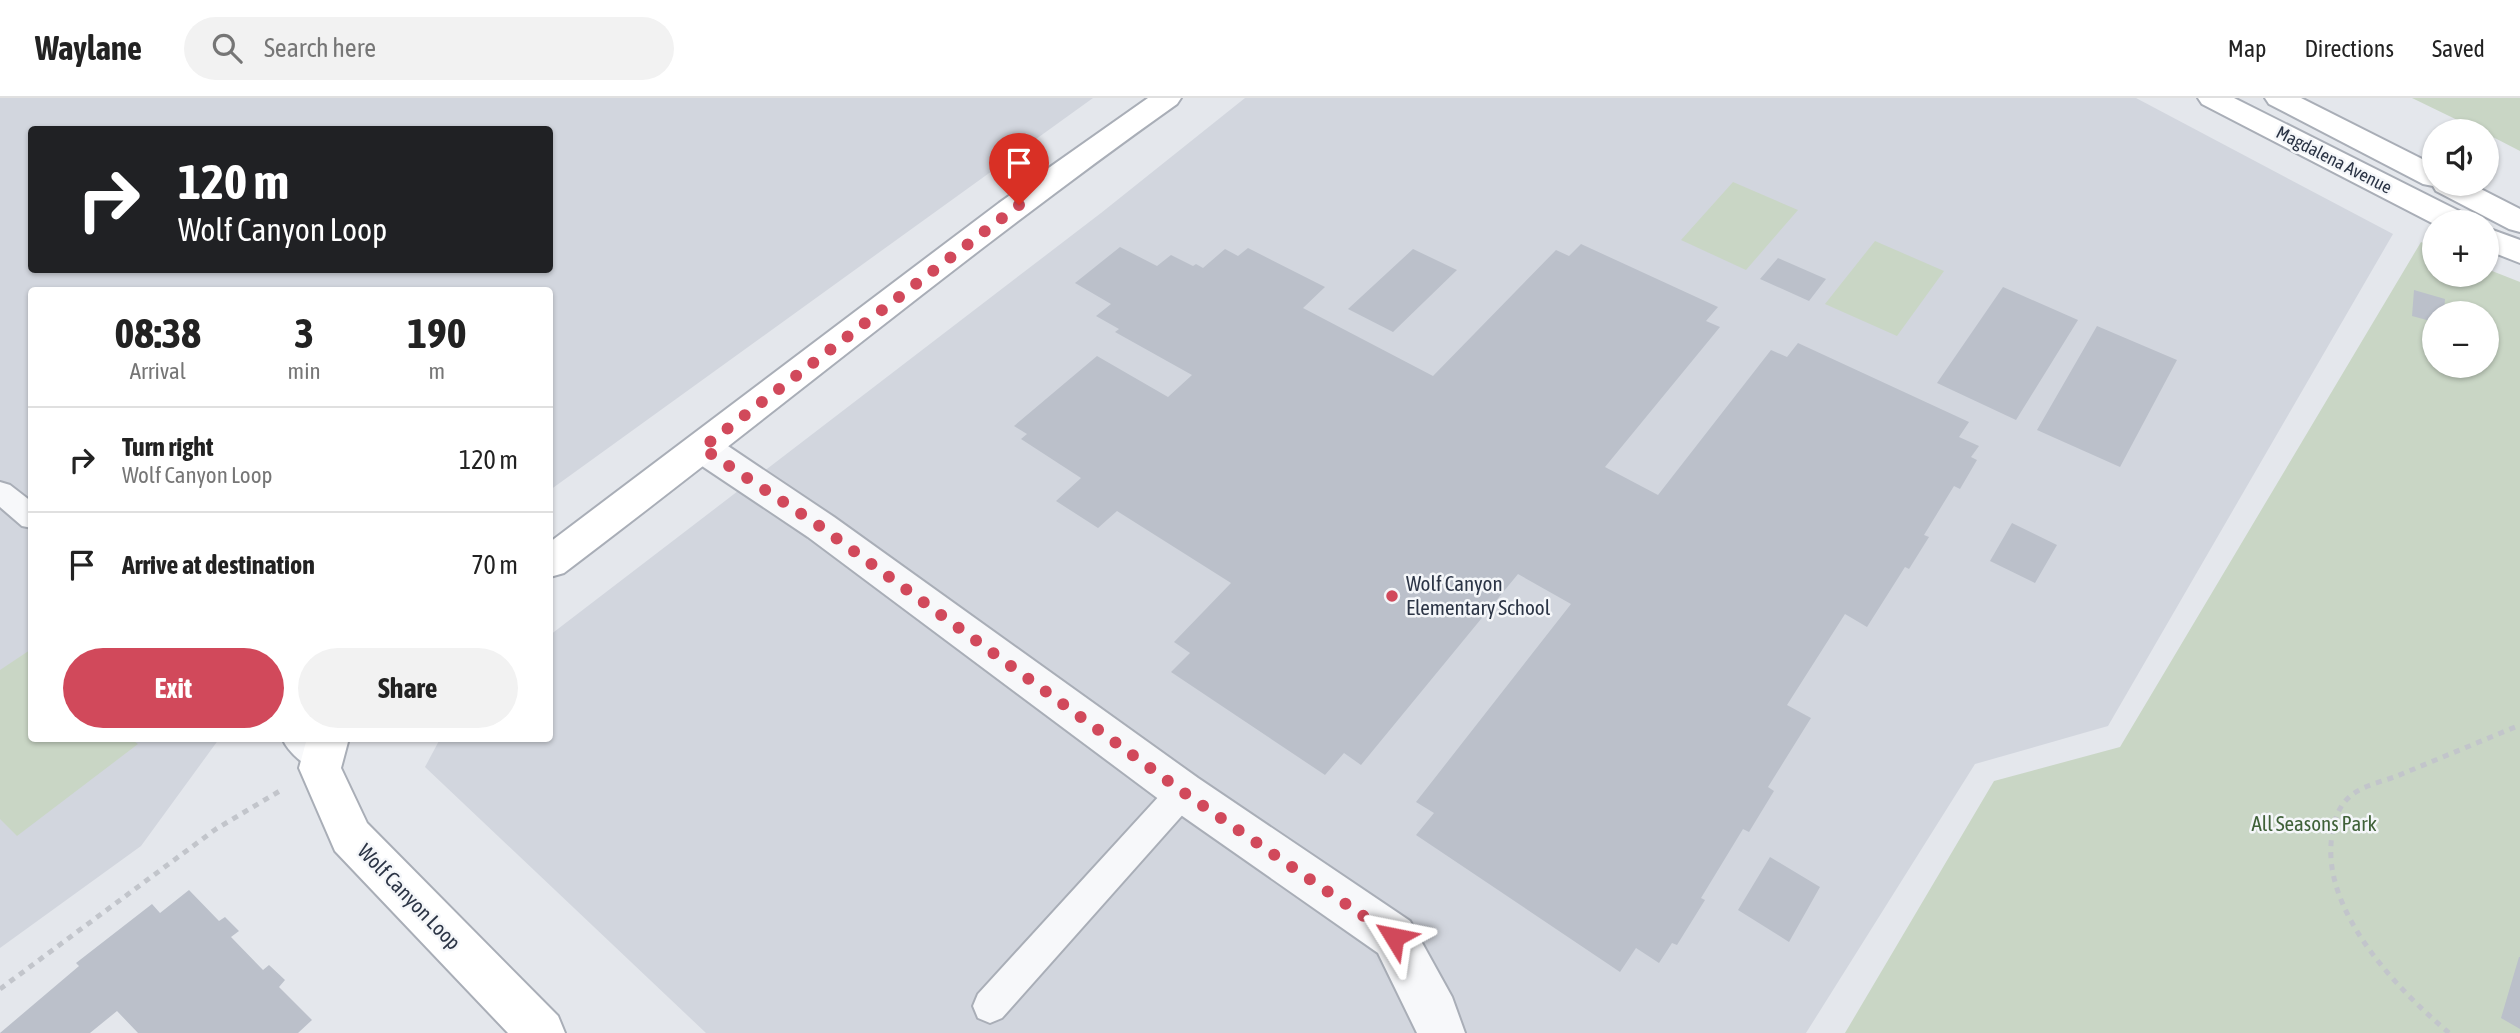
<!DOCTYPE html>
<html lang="en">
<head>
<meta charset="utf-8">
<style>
	body { margin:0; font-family:"Asap Condensed",sans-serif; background:#f2f2f2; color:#222; height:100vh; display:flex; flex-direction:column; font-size:26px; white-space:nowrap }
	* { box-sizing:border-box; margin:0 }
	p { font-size:23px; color:#767676 }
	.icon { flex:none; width:38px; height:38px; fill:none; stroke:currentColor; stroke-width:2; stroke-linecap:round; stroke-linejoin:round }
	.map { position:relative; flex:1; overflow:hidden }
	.side { position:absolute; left:28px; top:189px; width:525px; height:455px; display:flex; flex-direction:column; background:#fff; border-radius:7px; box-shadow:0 2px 5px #0004 }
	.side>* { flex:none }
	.hud { position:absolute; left:28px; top:28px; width:525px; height:147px; border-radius:7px; box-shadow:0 2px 5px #0004; background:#202124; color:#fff; overflow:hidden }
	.buttons { position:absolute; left:2422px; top:21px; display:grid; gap:14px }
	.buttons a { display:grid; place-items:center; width:77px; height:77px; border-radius:50%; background:#fff; box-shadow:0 2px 5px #0004; font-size:35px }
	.pin { position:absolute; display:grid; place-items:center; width:60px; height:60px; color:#fff; margin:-72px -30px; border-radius:50% 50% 50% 0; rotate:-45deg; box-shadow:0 0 7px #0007 }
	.pin .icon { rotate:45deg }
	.me { position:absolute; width:77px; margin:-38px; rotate:305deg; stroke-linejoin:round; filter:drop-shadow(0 0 5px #0008) }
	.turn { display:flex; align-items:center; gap:24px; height:147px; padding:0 35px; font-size:32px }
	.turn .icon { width:91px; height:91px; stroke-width:2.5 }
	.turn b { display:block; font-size:49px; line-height:60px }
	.eta { display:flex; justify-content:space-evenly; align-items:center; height:119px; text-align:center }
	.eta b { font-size:42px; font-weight:700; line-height:49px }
	.primary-button { display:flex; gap:14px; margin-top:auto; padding:14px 35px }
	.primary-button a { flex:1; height:80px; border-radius:42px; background:#d1495b; color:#fff; font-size:28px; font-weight:700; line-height:80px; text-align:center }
	.primary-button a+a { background:#f2f2f2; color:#222 }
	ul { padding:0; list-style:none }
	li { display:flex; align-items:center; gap:21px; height:105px; padding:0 35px; border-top:2px solid #e0e0e0 }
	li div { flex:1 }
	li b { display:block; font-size:26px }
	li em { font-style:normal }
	header { display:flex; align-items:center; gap:42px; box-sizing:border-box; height:98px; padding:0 35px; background:#fff; border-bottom:2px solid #e0e0e0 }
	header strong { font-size:33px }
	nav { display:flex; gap:38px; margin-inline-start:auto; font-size:24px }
	.search { width:490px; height:63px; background:#f2f2f2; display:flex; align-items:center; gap:18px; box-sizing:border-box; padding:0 24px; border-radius:38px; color:#767676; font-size:26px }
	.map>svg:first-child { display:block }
	.built { fill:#d2d6de; fill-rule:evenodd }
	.green { fill:#c9d6c5; fill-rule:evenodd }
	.building { fill:#bbc0ca }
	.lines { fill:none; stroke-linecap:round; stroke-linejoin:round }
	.lane-casing { stroke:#a9aeb7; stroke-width:4 }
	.street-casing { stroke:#a9aeb7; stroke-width:4 }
	.secondary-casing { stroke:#a9aeb7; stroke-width:4 }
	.path { stroke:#c2c5cb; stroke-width:5; stroke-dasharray:6 6; stroke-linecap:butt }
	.lane { fill:#f7f8fa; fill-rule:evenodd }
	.street { fill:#f7f8fa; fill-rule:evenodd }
	.secondary { fill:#fff; fill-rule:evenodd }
	.route { stroke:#d1495b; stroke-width:12; stroke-dasharray:0 21.6 }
	.poi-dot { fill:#d1495b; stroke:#f4f6f9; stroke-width:2.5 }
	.labels { text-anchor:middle; stroke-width:5; stroke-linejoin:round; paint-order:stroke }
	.far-street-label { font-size:18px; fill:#2b3445; stroke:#f4f6f9 }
	.poi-label { font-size:21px; fill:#2b3445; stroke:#f4f6f9; text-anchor:start }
	.park-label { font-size:21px; fill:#3f6138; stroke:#f4f6f9 }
	.street-label { font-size:21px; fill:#2b3445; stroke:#f4f6f9 }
</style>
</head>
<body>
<header>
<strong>Waylane</strong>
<div class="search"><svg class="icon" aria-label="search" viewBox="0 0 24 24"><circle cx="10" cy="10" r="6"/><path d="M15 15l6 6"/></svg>Search here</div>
<nav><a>Map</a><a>Directions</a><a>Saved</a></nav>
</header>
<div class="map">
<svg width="2520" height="935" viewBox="0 0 2520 935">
	<rect width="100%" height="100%" fill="#e4e7ec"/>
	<path class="built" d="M0 0H1093L550 392V192H32V640L219 641 141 748 0 850ZM32 32H550V172H32Z
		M1245 0H2136L2393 136 2108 628 1975 666 1806 935H706L425 669 440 641 550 640V537L1101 115Z"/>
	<path class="green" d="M2412 0H2520V53L2487 36V33H2480Z
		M1733 84 1798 112 1746 172 1681 142Z
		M1875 143 1944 173 1897 238 1825 206Z
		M2421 144 2434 150V177H2487V171L2520 184V935H1845L1994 683 2120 649ZM2434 215H2487V268H2434Z
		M30 552 32 640 131 641 138 646 17 738 0 721V572Z"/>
	<path class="building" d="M1581 146 1718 209 1706 223 1720 229 1605 369 1658 397 1771 252 1787 259 1798 245 1969 324 1959 339 1979 348 1971 359 1977 362 1960 391 1954 388 1924 437 1929 439 1909 471 1905 469 1867 529 1845 516 1787 607 1811 620 1768 689 1774 693 1749 734 1743 731 1701 800 1705 802 1677 847 1672 845 1659 865 1636 850 1620 874 1416 737 1434 715 1416 704 1571 506 1518 476 1361 667 1344 655 1325 677 1171 574 1190 555 1174 544 1231 485 1117 413 1098 430 1056 403 1081 380 1021 341 1027 336 1014 328 1097 258 1168 299 1192 277 1115 234 1119 231 1096 218 1111 206 1075 185 1120 149 1157 168 1171 157 1193 168 1196 166 1203 170 1225 151 1238 158 1248 150 1325 189 1303 210 1433 278 1556 152 1569 158Z
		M1413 151 1457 172 1393 234 1348 211Z
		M1778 160 1826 181 1809 203 1760 181Z
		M2003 189 2078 222 2016 322 1937 285Z
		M2414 192 2445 201 2444 215H2434V224L2412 218Z
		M2097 228 2177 262 2120 369 2037 332Z
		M2012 425 2057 447 2035 485 1990 463Z
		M1770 759 1820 789 1789 844 1738 812Z
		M189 792 219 823 225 819 239 833 231 839 263 872 269 867 285 882 279 889 312 922 298 935H138L117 913 90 935H0L79 868 76 865 152 806 160 815Z
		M2519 859H2520V931L2501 920Z"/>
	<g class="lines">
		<g class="lane-casing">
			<path id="lane" d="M0 384 10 387 32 404V430L22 428 0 409Z
				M282 640C306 640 326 636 337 661L333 671 322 675C306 669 289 656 282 640Z
				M1183 680 1194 684 1199 694 1194 704 1002 920 990 925 978 920 973 908 978 896 1172 684Z"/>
		</g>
		<g class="street-casing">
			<path id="street" d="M703 337 716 340 834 419 1198 680 1410 823 1452 899 1465 935H1417L1378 855 1168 708 808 439 690 360 685 350 690 340Z"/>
		</g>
		<g class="secondary-casing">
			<path id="secondary" d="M1148 0H1181L1177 6C967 155 769 320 564 475L550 479V444L999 105Z
				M2198 0H2234L2467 117 2472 124 2434 126 2202 6Z
				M2265 0H2301L2434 67V86H2471L2520 111V134L2509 131 2436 93 2433 88 2423 86 2269 6Z
				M2487 130 2520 142V165L2487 152Z
				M307 640H349L341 670 367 725 558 918 565 935H508L335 753 299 670Z"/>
		</g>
		<path class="path" d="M0 891 216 731 283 691
			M2449 935C2397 891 2320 812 2332 737 2334 722 2339 706 2353 696 2365 687 2384 683 2397 678 2438 661 2479 644 2520 627"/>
		<use href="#lane" class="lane"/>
		<use href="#street" class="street"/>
		<use href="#secondary" class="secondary"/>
	</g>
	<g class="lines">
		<path class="route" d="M1019 107 702 350 821 429 1183 694 1394 839"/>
	</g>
	<circle class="poi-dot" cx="1392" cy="498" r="7"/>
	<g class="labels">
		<g class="far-street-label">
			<text transform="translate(2334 62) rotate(27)" y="6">Magdalena Avenue</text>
		</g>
		<g class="poi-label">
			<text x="1406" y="493">Wolf Canyon<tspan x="1406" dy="24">Elementary School</tspan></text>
		</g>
		<g class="park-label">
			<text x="2314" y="733">All Seasons Park</text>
		</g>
		<g class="street-label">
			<text transform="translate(409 799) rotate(46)" y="7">Wolf Canyon Loop</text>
		</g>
	</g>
</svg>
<div class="buttons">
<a><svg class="icon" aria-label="sound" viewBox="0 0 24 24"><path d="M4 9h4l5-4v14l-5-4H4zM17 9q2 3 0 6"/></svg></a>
<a>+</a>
<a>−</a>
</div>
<div class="pin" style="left:1019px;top:107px;background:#d93025"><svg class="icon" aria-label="arrive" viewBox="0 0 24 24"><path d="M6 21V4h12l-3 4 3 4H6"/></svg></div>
<svg class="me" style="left:1394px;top:839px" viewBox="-20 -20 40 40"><path d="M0-17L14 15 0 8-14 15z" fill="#d1495b" stroke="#fff" stroke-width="4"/></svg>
<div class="hud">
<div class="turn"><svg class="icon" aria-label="right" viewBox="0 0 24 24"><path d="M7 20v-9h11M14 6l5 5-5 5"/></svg><div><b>120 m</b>Wolf Canyon Loop</div></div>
</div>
<section class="side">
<div class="eta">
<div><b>08:38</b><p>Arrival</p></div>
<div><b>3</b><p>min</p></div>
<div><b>190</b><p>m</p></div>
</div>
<ul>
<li><svg class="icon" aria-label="right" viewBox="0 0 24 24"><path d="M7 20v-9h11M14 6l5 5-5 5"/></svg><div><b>Turn right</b><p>Wolf Canyon Loop</p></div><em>120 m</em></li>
<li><svg class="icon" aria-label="arrive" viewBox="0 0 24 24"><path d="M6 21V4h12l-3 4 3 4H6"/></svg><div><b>Arrive at destination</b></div><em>70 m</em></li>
</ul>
<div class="primary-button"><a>Exit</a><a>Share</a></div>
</section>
</div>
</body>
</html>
